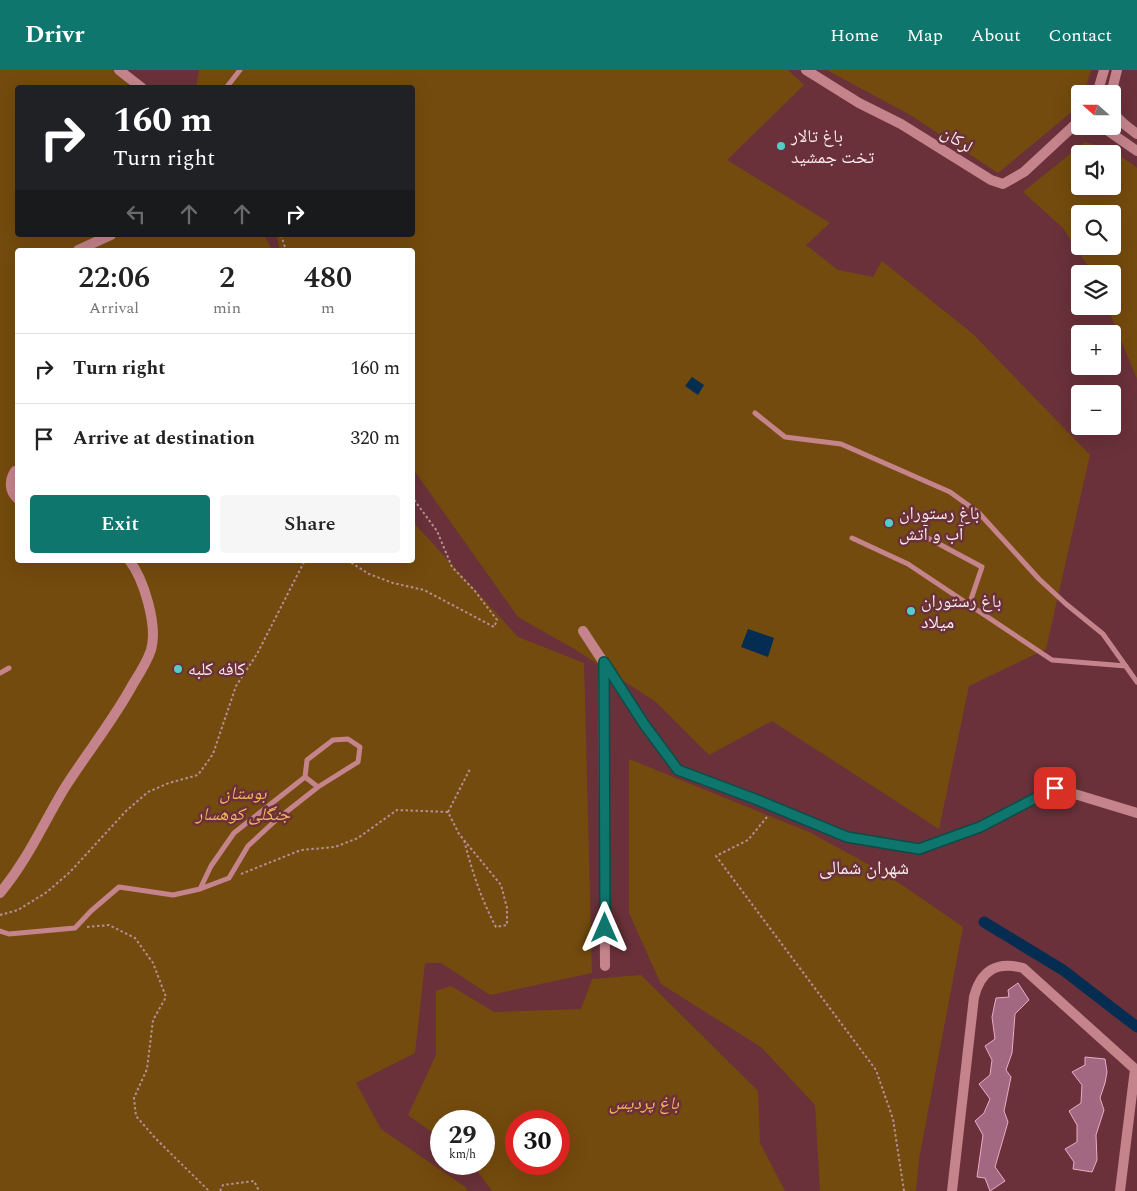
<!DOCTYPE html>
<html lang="en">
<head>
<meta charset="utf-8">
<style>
	body { margin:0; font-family:Spectral,"Noto Naskh Arabic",serif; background:#f6f6f6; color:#222; height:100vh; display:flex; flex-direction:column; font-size:19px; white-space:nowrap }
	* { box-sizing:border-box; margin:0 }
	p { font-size:16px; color:#767676 }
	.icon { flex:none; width:28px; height:28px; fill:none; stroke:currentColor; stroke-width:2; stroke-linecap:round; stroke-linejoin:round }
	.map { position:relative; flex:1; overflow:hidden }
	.drawer { position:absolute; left:15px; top:178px; width:400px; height:315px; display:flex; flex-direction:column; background:#fff; border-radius:5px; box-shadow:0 5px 20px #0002 }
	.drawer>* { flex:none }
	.banner { position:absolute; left:15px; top:15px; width:400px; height:152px; border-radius:5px; box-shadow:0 5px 20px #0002; background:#202124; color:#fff; overflow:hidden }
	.needle { width:32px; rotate:291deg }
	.controls { position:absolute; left:1071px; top:15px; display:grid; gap:10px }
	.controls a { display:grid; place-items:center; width:50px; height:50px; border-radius:5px; background:#fff; box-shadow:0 5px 20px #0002; font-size:25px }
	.speed { position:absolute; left:430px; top:1040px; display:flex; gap:10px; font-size:25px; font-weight:700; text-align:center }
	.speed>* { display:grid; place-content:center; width:65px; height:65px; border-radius:50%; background:#fff; box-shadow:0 5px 20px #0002; line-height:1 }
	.speed small { font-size:12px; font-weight:400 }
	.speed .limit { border:8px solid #d22; background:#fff; color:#111 }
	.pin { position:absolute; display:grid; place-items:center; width:42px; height:42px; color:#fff; margin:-21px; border-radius:10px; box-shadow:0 2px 8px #0006 }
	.me { position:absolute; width:55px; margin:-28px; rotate:0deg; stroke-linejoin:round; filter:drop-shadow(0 0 4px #0008) }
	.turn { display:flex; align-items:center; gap:18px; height:105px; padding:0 15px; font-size:22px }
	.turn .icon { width:65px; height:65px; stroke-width:2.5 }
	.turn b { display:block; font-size:35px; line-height:42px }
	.lanes { display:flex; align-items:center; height:48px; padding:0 15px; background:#0003; justify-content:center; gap:25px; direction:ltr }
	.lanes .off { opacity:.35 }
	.eta { display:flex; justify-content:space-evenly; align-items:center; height:85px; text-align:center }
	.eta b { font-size:30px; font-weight:600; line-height:35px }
	.button { display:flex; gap:10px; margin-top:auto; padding:10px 15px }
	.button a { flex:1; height:58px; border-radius:5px; background:#0f766e; color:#fff; font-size:20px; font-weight:600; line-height:58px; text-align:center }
	.button a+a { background:#f6f6f6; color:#222 }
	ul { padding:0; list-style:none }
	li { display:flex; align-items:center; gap:15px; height:70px; padding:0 15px; border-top:1px solid #e0e0e0 }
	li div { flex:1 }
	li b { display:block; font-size:19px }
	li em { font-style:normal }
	header { display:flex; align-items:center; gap:30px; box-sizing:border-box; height:70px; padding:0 25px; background:#0f766e; color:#fff }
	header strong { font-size:24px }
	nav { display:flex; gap:28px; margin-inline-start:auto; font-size:18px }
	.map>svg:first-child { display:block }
	.green { fill:#744b0e; fill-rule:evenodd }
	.water { fill:#052c51 }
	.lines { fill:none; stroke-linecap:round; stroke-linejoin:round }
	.canal { stroke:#052c51; stroke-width:11 }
	.building { fill:#a26882; stroke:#eaabc7 }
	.path { stroke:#b49095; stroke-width:2; stroke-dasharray:2.5 2.5; stroke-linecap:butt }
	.lane { stroke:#c5848c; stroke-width:5 }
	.street { stroke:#c5848c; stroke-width:10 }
	.route-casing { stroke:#0a4d48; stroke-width:12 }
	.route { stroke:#0f766e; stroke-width:9 }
	.poi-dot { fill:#54cdc8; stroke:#6a313a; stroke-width:2 }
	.labels { text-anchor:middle; stroke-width:5; stroke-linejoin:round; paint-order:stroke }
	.poi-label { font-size:18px; fill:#fcedee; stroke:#6a313a; text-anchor:start }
	.street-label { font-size:18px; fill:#fcedee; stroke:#6a313a }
	.park-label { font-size:18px; font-style:italic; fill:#f7b45d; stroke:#6a313a }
	.neighbourhood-label { font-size:19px; fill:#fcedee; stroke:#6a313a }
</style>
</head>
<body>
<header>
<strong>Drivr</strong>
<nav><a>Home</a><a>Map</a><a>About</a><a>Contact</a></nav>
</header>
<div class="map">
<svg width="1137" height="1121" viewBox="0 0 1137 1121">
	<rect width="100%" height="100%" fill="#6a313a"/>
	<path class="green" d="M0 0H119L142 17 18 18V165H264L272 180H18V490H412L413 452 518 567 584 593 592 903 490 925 441 893H425L415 983 356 1013 381 1059 467 1118 466 1121H0Z
		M199 0H788L804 15 727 90 830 153 806 175 838 200 873 207 882 191 973 264 1090 385 1046 579 969 616 939 759 772 651 709 685 656 632 576 580 518 547 413 399 412 180H280L276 165H412V18H196Z
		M827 0H1091L1084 24H1080V35L998 103 912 46Z
		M1085 72C1108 78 1119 84 1137 98V309L1107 236H1112V204H1093L1063 158 1023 122ZM1080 84H1112V116H1080ZM1080 144H1112V176H1080Z
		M629 689 809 762 886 804 963 857 919 1089 916 1121H820L815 1035 761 977 661 914 629 843Z
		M641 905 758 1021 760 1073 785 1121H492L472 1094H484V1051H441V1069L408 1045 436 985V921L451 916 494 942 581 939 592 909ZM559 1051V1094H516V1051Z"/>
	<path class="water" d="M692 307 704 315 698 325 685 316Z
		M748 559 774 568 768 587 741 577Z"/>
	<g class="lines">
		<path class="canal" d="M984 852 1063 900 1137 957"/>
	</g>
	<path class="building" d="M1018 913 1029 930 1015 944 1012 983 1006 1000 1011 1007 1004 1041 1008 1052 995 1097 1005 1111 990 1121 985 1108 977 1107 983 1065 975 1051 984 1043 990 1029 979 1014 990 1005 992 990 985 976 995 969 992 947 996 928 1009 927 1008 920Z
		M1085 987 1105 989 1107 1002 1105 1013 1100 1028 1104 1040 1096 1065 1097 1090 1092 1102 1073 1099 1074 1092 1065 1079 1077 1072V1055L1069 1041 1081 1033 1082 1015 1072 1002 1085 995Z"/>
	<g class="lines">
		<path class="path" d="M281 165 286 180
			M347 490 369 504 393 513 424 520 494 557 497 550 475 521 452 497 437 461 412 427
			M448 742 470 699
			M767 747 748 770 716 786 876 1000 893 1049 904 1121
			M241 804 301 780 335 777 358 768 397 740 448 742 459 764 501 815 507 838V855L496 857C481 829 472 801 464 770
			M0 845 18 840 47 822 70 802 126 741 148 722 169 713 198 705 213 684 236 616 257 584 305 490
			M87 857 109 855 135 868 153 893 166 927 153 950 147 999 134 1028 136 1046 156 1069 209 1121
			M220 1121 223 1115 254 1111 259 1121"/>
		<path class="lane" d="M226 18 240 0
			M755 343 785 367 841 374 950 422 979 443 1039 509 1066 534 1103 564 1137 612
			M926 467 982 497 969 535
			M852 468 908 494 1052 590 1126 596
			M0 603 9 598
			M305 707 318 717
			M0 861 9 864 75 858 91 841 119 817 173 825 200 819 229 808 248 776 276 750 318 717 358 692 360 677 348 669 333 670 307 690 305 707 234 763 211 796 200 819"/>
		<path class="street" d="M119 0 142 18
			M806 0 859 33 901 54 991 110 1003 114 1024 102 1080 50
			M1097 24 1104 0
			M1111 24 1117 0
			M1112 42 1124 54 1137 64
			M1101 56 1137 81
			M78 180 111 165
			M18 401H15C9 411 9 421 18 429
			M583 561 644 654 678 700 755 729 847 767 919 779 980 757 1055 718 1137 743
			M603 593 605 896
			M0 823C27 791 43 754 64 719 86 684 113 651 133 614 140 603 147 592 151 580 158 556 144 509 129 490
			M952 1121 974 927C981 900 997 891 1023 898L1135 999 1120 1121"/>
	</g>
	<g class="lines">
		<g class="route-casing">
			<path id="route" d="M605 858 604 592 644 654 678 700 755 729 847 767 919 779 980 757 1055 718"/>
		</g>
		<use href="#route" class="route"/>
	</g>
	<g class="poi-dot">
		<circle cx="781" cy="76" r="5"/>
		<circle cx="889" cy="453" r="5"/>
		<circle cx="911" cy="541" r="5"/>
		<circle cx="178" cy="599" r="5"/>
	</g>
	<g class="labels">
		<g class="poi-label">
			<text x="791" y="72">باغ تالار<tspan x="791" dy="21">تخت جمشید</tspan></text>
			<text x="899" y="449">باغ رستوران<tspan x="899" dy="21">آب و آتش</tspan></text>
			<text x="921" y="537">باغ رستوران<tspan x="921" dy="21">میلاد</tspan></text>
			<text x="188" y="605">کافه کلبه</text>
		</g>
		<g class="street-label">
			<text transform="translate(957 69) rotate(32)" y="6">لرکان</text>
		</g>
		<g class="park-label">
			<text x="243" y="729">بوستان<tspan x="243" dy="21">جنگلی کوهسار</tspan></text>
			<text x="644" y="1039">باغ پردیس</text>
		</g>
		<g class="neighbourhood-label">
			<text x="864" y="804">شهران شمالی</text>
		</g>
	</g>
</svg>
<div class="controls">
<a><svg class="needle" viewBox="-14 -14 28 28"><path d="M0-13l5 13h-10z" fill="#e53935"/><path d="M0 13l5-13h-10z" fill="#767676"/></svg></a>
<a><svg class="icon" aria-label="sound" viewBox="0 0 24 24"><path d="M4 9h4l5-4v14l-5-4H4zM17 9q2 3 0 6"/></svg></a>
<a><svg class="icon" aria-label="search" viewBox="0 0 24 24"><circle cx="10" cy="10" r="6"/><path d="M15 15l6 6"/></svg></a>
<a><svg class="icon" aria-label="layers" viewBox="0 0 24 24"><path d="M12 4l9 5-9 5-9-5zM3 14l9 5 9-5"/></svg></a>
<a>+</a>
<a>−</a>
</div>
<div class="speed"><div>29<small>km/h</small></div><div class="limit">30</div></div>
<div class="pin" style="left:1055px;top:718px;background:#d93025"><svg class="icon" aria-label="arrive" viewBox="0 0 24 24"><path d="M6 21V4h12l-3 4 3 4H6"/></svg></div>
<svg class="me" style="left:605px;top:858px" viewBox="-20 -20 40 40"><path d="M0-17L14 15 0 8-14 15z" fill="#0f766e" stroke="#fff" stroke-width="4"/></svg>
<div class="banner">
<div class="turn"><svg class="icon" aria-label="right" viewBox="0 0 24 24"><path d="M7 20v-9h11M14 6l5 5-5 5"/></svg><div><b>160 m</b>Turn right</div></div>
<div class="lanes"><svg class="icon off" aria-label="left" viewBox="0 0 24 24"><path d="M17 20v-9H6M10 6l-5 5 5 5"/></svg><svg class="icon off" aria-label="ahead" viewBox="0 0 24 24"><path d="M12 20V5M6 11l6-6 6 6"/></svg><svg class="icon off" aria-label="ahead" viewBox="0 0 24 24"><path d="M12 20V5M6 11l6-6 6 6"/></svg><svg class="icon" aria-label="right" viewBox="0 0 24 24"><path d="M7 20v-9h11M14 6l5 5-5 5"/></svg></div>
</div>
<section class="drawer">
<div class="eta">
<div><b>22:06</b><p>Arrival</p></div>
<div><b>2</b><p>min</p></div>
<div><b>480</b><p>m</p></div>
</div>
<ul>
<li><svg class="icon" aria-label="right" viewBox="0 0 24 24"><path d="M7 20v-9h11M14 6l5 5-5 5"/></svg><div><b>Turn right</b></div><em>160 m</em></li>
<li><svg class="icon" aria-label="arrive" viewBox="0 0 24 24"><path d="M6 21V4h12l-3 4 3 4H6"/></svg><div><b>Arrive at destination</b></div><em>320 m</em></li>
</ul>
<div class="button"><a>Exit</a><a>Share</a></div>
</section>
</div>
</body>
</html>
